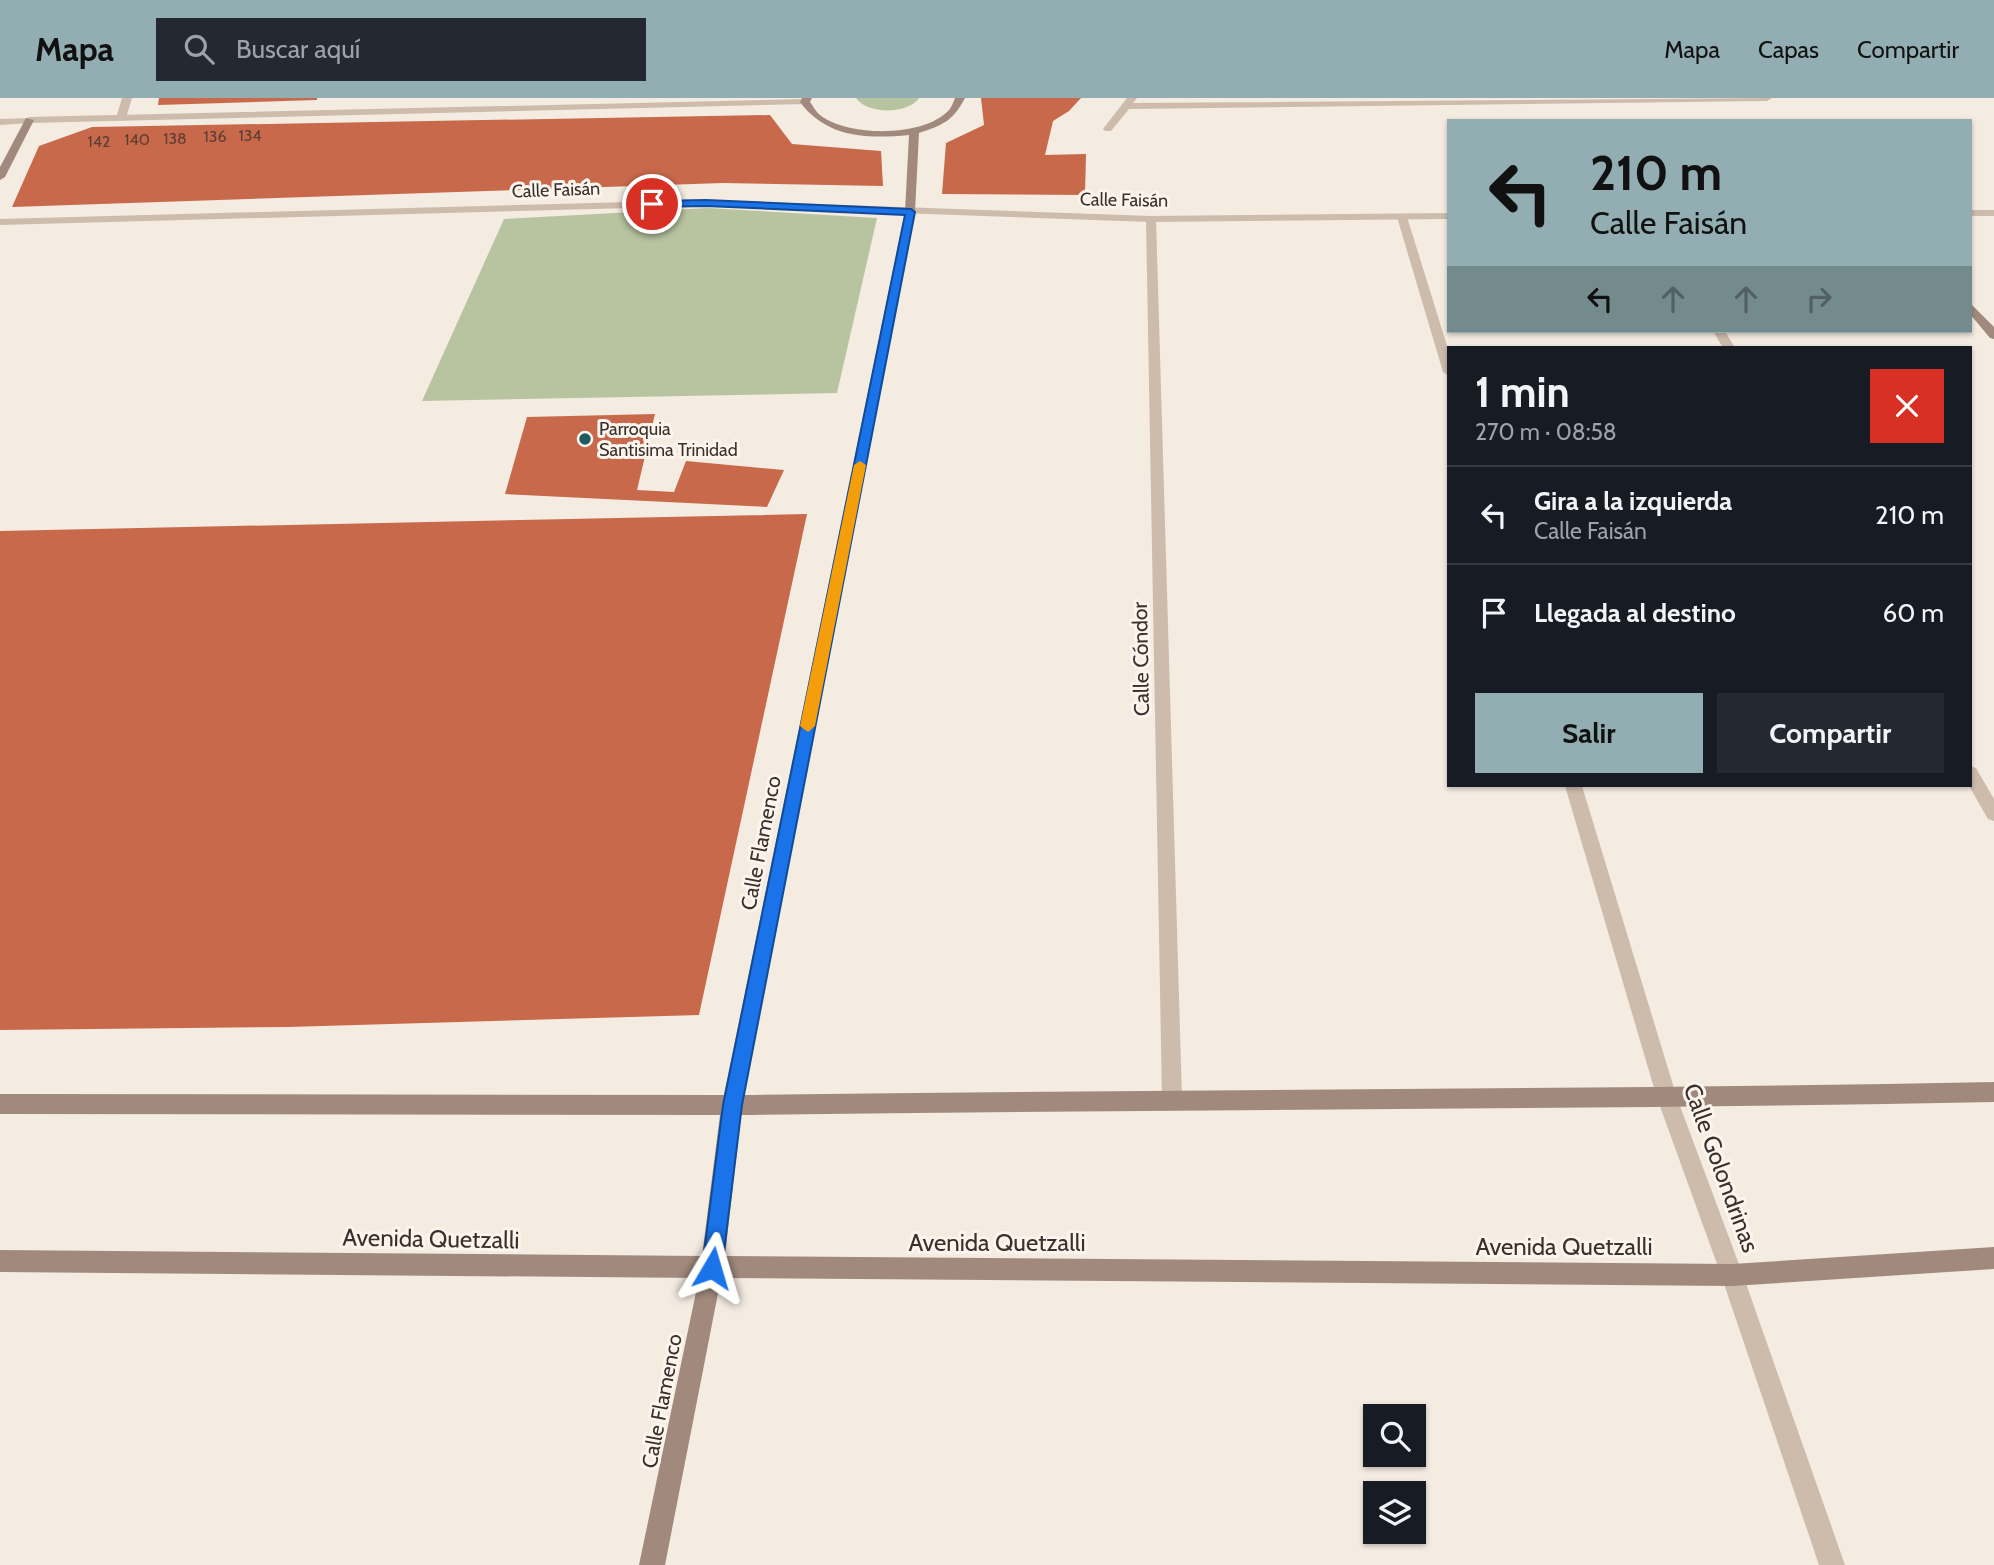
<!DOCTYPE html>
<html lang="es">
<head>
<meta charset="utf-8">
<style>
	body { margin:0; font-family:Cabin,sans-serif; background:#242831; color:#f1f3f6; height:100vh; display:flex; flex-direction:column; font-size:26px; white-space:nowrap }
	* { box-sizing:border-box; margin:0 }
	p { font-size:23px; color:#9ea1a6 }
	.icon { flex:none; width:38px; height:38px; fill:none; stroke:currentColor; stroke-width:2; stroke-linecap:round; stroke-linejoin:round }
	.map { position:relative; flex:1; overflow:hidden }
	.panel { position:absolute; left:1447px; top:248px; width:525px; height:441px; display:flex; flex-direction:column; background:#171b24; border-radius:0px; box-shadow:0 2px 5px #0004 }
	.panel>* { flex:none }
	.guide { position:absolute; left:1447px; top:21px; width:525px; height:214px; border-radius:0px; box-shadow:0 2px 5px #0004; background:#92aeb2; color:#111; overflow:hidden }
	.controls { position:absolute; left:1363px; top:1306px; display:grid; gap:14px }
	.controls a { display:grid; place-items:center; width:63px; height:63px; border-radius:0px; background:#171b24; box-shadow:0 2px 5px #0004; font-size:35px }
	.pin { position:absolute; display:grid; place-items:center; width:60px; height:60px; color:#fff; margin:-30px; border:4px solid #fff; border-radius:50%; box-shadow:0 2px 7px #0007 }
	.me { position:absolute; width:77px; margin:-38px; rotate:7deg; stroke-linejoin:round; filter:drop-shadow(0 0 5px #0008) }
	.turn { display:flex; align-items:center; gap:24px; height:147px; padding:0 28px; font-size:32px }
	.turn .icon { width:91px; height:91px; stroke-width:2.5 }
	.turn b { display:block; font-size:49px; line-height:60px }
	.lanes { display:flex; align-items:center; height:66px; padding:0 28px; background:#0003; justify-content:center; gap:35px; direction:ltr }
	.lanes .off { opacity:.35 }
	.round { display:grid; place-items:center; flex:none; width:74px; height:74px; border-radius:0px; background:#242831 }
	.summary { display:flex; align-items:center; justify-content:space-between; height:119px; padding:0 28px }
	h1 { font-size:42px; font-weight:800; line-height:52px }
	.cta { display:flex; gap:14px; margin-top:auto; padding:14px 28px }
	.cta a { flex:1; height:80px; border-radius:0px; background:#92aeb2; color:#111; font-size:28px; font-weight:800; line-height:80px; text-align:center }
	.cta a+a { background:#242831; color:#f1f3f6 }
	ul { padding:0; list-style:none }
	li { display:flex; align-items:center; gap:21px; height:98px; padding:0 28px; border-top:2px solid #363941 }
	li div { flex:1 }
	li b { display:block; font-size:26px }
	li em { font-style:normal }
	header { display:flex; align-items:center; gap:42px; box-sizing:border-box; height:98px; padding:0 35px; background:#92aeb2; color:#111 }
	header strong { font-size:33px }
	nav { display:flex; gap:38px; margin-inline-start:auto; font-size:24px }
	.search { width:490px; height:63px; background:#242831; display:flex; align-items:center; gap:18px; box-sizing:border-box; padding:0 24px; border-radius:0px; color:#9ea1a6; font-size:26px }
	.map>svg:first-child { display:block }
	.green { fill:#b8c4a0 }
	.building { fill:#c8694b }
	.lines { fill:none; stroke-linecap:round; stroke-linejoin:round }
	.minor { fill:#cdbbac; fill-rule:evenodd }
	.tertiary { fill:#cdbbac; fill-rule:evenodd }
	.secondary { fill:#a18a7d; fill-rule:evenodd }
	.route { fill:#1a73e8; stroke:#114b97; stroke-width:2 }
	.slow { fill:#f59e0b }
	.poi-dot { fill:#1f5a5e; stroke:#fbf5ee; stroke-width:2.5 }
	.labels { text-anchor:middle; stroke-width:6; stroke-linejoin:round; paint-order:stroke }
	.far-number-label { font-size:16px; fill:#5e3e33 }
	.far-street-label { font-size:18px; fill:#3b302b; stroke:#fbf5ee }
	.far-poi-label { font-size:18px; fill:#3b302b; stroke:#fbf5ee; text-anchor:start }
	.street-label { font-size:21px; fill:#3b302b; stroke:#fbf5ee }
	.near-street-label { font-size:24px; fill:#3b302b; stroke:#fbf5ee }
</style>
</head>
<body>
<header>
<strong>Mapa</strong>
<div class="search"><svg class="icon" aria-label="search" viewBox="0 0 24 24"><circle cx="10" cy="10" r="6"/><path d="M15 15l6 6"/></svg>Buscar aquí</div>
<nav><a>Mapa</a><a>Capas</a><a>Compartir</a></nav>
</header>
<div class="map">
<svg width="1994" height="1467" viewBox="0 0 1994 1467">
	<rect width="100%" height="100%" fill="#f4ebe1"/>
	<path class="green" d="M856 0H919C908 17 866 16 856 0Z
		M708 110 877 120 837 295 422 303 504 121Z"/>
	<path class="building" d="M159 0H317V2L158 7Z
		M981 0H1081L1069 13 1053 23 1045 57 1086 56 1085 97 942 96 946 45 984 27Z
		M770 17 792 46 881 53 883 88 723 85 12 109 39 48 92 29Z
		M655 316 637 392 674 394 686 363 784 372 767 409 505 396 527 319Z
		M807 416 699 917 288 929 0 932V433Z"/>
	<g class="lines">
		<path class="minor" d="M122 0H132L126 20 121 23 116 20Z
			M1127 0H1137L1133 5 1772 0 1767 3 1129 11 1111 33H1105L1103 31Z
			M32 20V24L29 25 0 27V21Z
			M1402 116 1407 119 1449 254V278L1443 274 1397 119Z
			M1151 118 1156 121 1182 1001 1179 1008 1172 1011 1165 1008 1162 1001 1146 121Z
			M1713 233H1725L1735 250H1723Z
			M1970 668 1976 670 1994 701V723L1988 721 1969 688Z
			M1565 688H1582L1677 1000 1743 1177 1845 1467H1819L1721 1177 1657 1000Z"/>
		<path class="tertiary" d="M805 1 808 2V6L29 25 24 22 29 19Z
			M706 102 1151 118 1449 115V121L1151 124 706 108 0 127V121Z
			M1970 112H1994V118H1970Z"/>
		<path class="secondary" d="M802 0H812L810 4C813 8 816 14 820 17 848 39 921 39 947 14 951 11 953 5 955 0H965C953 23 943 27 919 35L915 114 744 997C1161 991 1577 992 1994 984V1004C1576 1012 1159 1011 741 1017L725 1158 1732 1166 1994 1149V1171L1732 1188 721 1180 665 1467H639L699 1180 0 1174V1152L702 1158 720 1017 0 1016V996L724 997 905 114 909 37C867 41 827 40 800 4Z
			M26 20 34 22 5 79 0 82V69Z
			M1970 205 1994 229V241L1990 240 1970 216Z"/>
	</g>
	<path class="route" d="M706 102 911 111 915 114 742 1007 722 1170 719 1177 712 1180 705 1177 702 1170 723 1007 905 117 706 108 652 109 647 106 652 103Z"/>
	<path class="slow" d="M860 363 866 367 815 628 808 634 800 628 854 367Z"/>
	<circle class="poi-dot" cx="585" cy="341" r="7"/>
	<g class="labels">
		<g class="far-number-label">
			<text x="250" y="43">134</text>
			<text x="215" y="44">136</text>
			<text x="175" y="46">138</text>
			<text x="137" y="47">140</text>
			<text x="99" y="49">142</text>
		</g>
		<g class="far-street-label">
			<text transform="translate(556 92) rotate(-2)" y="6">Calle Faisán</text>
			<text transform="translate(1124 102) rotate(1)" y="6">Calle Faisán</text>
		</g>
		<g class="far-poi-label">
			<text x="599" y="337">Parroquia<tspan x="599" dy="21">Santisima Trinidad</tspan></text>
		</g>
		<g class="street-label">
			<text transform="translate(1141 561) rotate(-91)" y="7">Calle Cóndor</text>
			<text transform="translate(761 745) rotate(-79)" y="7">Calle Flamenco</text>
			<text transform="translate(662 1303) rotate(-79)" y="7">Calle Flamenco</text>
		</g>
		<g class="near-street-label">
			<text transform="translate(1721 1070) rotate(70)" y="8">Calle Golondrinas</text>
			<text transform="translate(431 1141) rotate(1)" y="8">Avenida Quetzalli</text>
			<text x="997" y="1153">Avenida Quetzalli</text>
			<text x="1564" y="1157">Avenida Quetzalli</text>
		</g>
	</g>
</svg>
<div class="controls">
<a><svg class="icon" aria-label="search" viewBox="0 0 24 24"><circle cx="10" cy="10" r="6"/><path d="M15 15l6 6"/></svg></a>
<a><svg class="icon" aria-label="layers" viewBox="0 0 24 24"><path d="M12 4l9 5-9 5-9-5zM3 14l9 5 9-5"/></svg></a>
</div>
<div class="pin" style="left:652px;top:106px;background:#d93025"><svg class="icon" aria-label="arrive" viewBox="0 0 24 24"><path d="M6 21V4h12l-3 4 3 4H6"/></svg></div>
<svg class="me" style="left:712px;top:1170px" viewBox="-20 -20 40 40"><path d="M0-17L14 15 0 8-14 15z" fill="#1a73e8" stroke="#fff" stroke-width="4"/></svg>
<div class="guide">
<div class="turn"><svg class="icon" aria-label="left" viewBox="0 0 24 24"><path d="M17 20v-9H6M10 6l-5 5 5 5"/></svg><div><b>210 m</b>Calle Faisán</div></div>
<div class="lanes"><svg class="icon" aria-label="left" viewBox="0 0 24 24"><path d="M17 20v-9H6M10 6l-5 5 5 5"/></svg><svg class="icon off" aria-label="ahead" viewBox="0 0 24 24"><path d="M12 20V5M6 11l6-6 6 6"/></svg><svg class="icon off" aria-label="ahead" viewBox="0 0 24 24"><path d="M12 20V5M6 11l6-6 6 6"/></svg><svg class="icon off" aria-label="right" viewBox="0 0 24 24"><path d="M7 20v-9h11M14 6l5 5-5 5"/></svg></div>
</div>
<section class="panel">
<div class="summary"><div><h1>1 min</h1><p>270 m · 08:58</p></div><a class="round" style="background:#d93025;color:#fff"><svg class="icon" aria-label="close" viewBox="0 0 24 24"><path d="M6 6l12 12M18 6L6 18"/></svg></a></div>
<ul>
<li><svg class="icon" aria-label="left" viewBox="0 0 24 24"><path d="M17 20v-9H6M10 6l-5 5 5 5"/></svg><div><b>Gira a la izquierda</b><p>Calle Faisán</p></div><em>210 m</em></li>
<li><svg class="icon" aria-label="arrive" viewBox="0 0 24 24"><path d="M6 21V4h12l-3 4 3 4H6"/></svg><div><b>Llegada al destino</b></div><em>60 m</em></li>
</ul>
<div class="cta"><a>Salir</a><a>Compartir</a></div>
</section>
</div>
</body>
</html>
